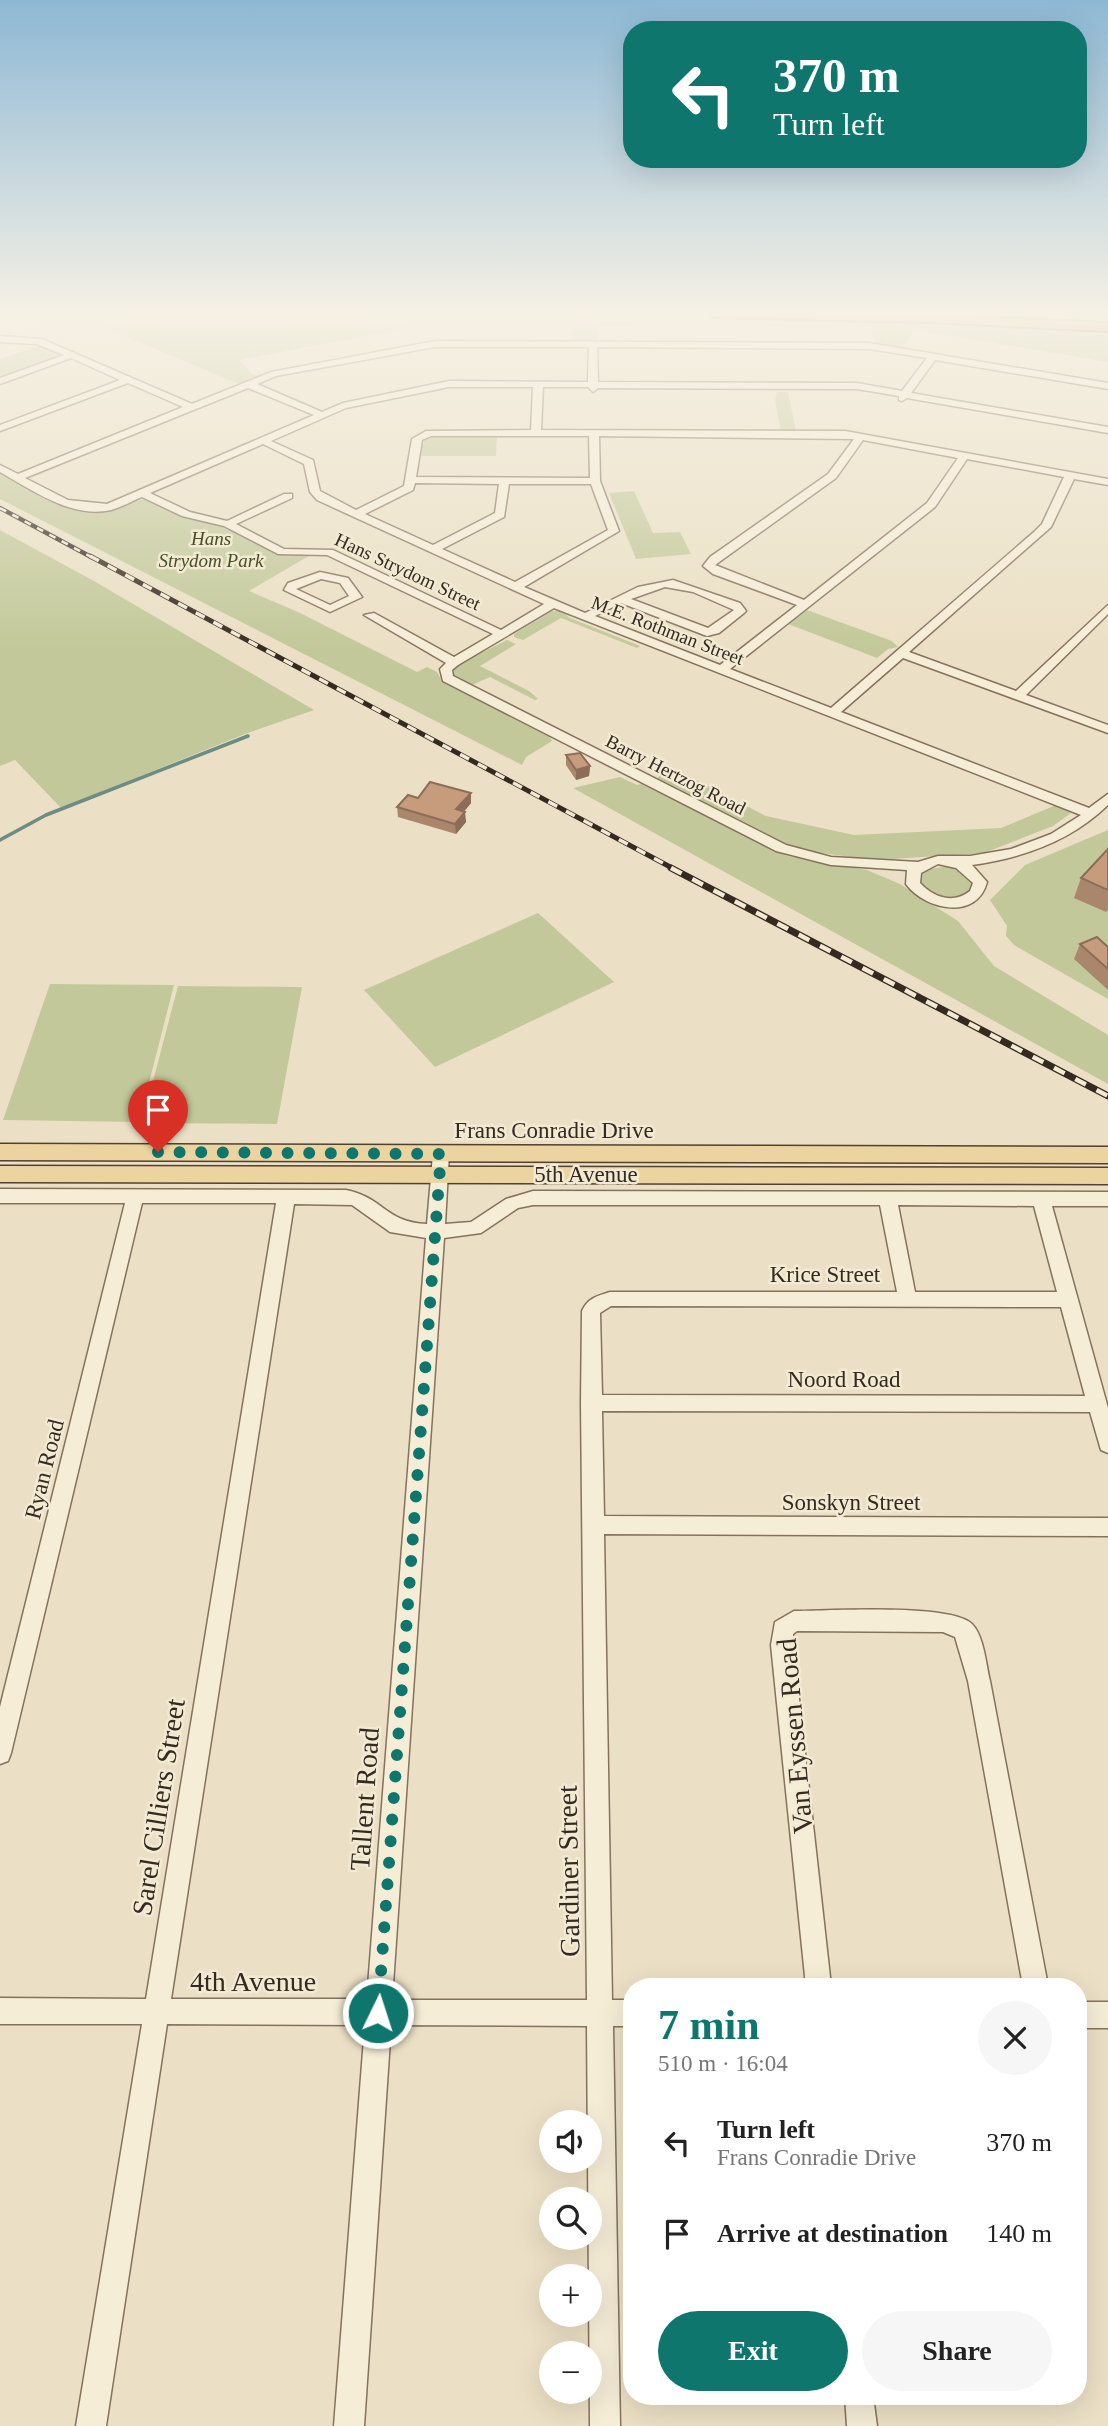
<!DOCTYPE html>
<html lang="en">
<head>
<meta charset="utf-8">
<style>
	body { margin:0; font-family:Georgia,serif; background:#f6f6f6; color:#222; height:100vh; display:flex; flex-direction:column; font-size:26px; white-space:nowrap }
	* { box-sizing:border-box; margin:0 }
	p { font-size:23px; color:#767676 }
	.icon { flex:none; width:38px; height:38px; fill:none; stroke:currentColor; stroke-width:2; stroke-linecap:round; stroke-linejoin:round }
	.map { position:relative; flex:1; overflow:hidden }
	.drawer { position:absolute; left:623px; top:1978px; width:464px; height:427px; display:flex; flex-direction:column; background:#fff; border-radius:28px; box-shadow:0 7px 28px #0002 }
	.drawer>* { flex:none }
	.banner { position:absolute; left:623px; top:21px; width:464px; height:147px; border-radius:28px; box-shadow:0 7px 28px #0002; background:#0f766e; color:#fff; overflow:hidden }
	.controls { position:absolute; left:539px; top:2110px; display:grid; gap:14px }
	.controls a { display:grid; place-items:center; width:63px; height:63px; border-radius:50%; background:#fff; box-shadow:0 7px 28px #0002; font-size:35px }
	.pin { position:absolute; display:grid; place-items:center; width:60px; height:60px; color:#fff; margin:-72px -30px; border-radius:50% 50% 50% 0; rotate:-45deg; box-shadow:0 0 7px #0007 }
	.pin .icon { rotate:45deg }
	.me { position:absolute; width:77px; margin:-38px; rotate:4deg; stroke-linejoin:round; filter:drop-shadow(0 0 5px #0008) }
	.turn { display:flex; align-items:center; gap:24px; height:147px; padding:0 35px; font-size:32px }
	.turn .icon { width:91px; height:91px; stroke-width:2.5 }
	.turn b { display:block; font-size:49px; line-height:60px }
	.round { display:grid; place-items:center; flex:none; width:74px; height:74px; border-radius:37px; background:#f6f6f6 }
	.summary { display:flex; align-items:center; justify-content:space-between; height:119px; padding:0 35px }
	h1 { font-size:42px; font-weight:600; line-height:52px; color:#0f766e }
	.cta { display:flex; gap:14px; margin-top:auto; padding:14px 35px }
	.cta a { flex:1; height:80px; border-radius:42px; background:#0f766e; color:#fff; font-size:28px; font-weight:600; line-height:80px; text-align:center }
	.cta a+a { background:#f6f6f6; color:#222 }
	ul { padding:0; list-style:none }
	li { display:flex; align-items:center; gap:21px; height:91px; padding:0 35px }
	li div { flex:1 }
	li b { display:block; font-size:26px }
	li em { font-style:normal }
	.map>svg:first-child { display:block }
	.green { fill:#c2c899 }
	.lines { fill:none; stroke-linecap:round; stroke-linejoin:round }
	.stream { stroke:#6d8c84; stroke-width:3.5 }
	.minor-casing { stroke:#84725c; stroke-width:3 }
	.major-casing { stroke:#524030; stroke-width:3 }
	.highway-casing { stroke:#524030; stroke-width:4 }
	.minor { fill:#f6edd7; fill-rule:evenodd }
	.major { fill:#ebd49f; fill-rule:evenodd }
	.highway { fill:#d4a05b; fill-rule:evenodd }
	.rail-far2-casing { stroke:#352a1f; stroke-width:4.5 }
	.rail-far1-casing { stroke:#352a1f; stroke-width:5 }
	.rail-casing { stroke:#352a1f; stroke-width:7 }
	.rail-far2 { stroke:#f3ead4; stroke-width:2.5; stroke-dasharray:7; stroke-linecap:butt }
	.rail-far1 { stroke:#f3ead4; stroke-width:3.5; stroke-dasharray:10; stroke-linecap:butt }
	.rail { stroke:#f3ead4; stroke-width:4.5; stroke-dasharray:12; stroke-linecap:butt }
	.wall { fill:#aa866c }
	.shaded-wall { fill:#8b6d58 }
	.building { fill:#c69c7d; stroke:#8b6d58; stroke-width:2 }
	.route { stroke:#0f766e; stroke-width:12; stroke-dasharray:0 21.6 }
	.labels { text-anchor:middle; stroke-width:5; stroke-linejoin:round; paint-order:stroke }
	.far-park-label { font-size:19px; font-style:italic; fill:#465027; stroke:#f3ead4 }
	.far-street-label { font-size:19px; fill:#352a1f; stroke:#f3ead4 }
	.street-label { font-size:23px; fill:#352a1f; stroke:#f3ead4 }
	.near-street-label { font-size:28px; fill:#352a1f; stroke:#f3ead4 }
</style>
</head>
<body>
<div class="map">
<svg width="1108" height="2426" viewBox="0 0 1108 2426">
	<rect width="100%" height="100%" fill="#ebe0c5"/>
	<path class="green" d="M0 314 880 318 1108 329V362L915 330 901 348 876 344 870 327 598 326 597 342 567 341 572 339V326L425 325 240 360 251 373 259 377 241 385 96 324H32L34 320 0 319Z
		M41 345 64 355 0 379V359Z
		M777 392H788L796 431H781L775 400Z
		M425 436H497L496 456H420Z
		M0 474 72 510H111L144 499 177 514 219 525 276 553 291 556 314 553 249 591 298 612 417 672 427 667 437 672 442 681 550 737 552 741 526 757 522 765 0 499Z
		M634 491 653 533 680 532 691 554 636 559 609 493Z
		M0 530 94 581 314 710 245 734 61 808 15 760 0 766Z
		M807 610 892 641 898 647 888 649 877 658 788 624Z
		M552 611H561L570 618 640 646 637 648 561 618 523 640 514 637V634Z
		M507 640 516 644 480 666 529 691 538 699 535 700 490 677 472 685 453 675 455 666Z
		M671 767 766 816 854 835 1001 828 1056 805 1071 813 1053 826 984 853 892 859 857 858 809 851 783 843 658 780V777Z
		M620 777 637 785 641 784 787 856 867 870 900 884 958 921 994 966 1108 1035V1084L573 788Z
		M1108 830V999L1014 945 1006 936 1007 926 990 900 1025 865Z
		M947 866 960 869 972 881 969 893C952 900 922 900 920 877L925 870Z
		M538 913 614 982 435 1067 364 990Z
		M50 984 174 985 139 1122 3 1120Z
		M178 986 302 987 277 1124 142 1123Z"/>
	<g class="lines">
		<path class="stream" d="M0 840 46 815 248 736"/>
		<g class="minor-casing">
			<path id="minor" d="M0 336 42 339 192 404 271 372 435 341 869 343 1108 383V389L935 360 911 393 1108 427V433L907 398 902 401 899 400V396L857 389 598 388 593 392 588 387H543L541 430 845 431 1108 479V485L1074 479 1051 527 909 652 1016 691 1108 605V614L1026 695 1108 725V733L903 658 841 712 1089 808 1108 794V805C1071 841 1023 858 972 865L987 882C977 921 925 910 906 884L907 870 831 865 776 851 443 681 440 669 446 663 364 615 374 613 454 657 493 634 327 555 278 554 224 526 182 516 142 497C132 501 122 507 111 510 72 519 32 490 0 472V465L18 474 183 407 128 383 0 431V425L120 380 71 358 0 384V378L64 355 37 344 0 342ZM435 347H589L588 382 449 381 343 403 322 412 257 384 276 376ZM597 347 869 349 927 358 902 391 857 383 598 382ZM449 387H533L531 430 426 431 412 439 404 486 356 510 320 491 313 460 271 441 346 408ZM248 388 314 415 107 504 68 500 25 478ZM431 436H589L590 478 416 477 422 440ZM599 436 854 439 828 474 710 557 703 566 713 574 797 605 720 665 595 616 621 603 707 636 719 633 744 613 746 611 740 603 673 580 638 587 585 613 524 587 619 531 600 481ZM863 440 958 458 927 503 804 600 715 565 836 478ZM263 444 304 464 310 492 317 500 544 604 501 630 333 550 284 549 236 524 292 498V494H284L227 521 190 512 150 493ZM967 459 1064 477 1042 524 1034 532 831 708 730 669 935 507ZM415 483 499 484 495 513 433 545 365 514 413 490ZM509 484H591L608 530 515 582 442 549 504 517ZM665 587 693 592 734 610 708 628 631 599ZM554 608 1081 815 1051 834 1011 849 970 856H938L918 862 831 857 786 845 453 676 452 670 458 665ZM938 864 956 868 973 883 970 891C953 904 934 898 920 883L921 873Z
				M320 572 348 578 362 597 330 612 284 590 288 583ZM321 579 340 583 349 596 330 605 296 589Z
				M441 1148 449 1154 445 1224 471 1222 506 1199 533 1191 1108 1192V1206H1052L1108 1408V1453L1101 1450 1090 1412 602 1411 604 1516 1108 1518V1536L604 1534 612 2000H632V2026H613L620 2426H590L587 2026 391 2025 364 2426H334L365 2025 167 2024 106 2426H76L142 2024H0V1998L146 1999 276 1203H142L11 1753 8 1761 0 1764V1707L125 1203H0V1189L346 1190C383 1197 386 1223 427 1224L433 1154ZM294 1204 352 1205 390 1232 426 1238 367 1999H171ZM533 1205H880L897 1292H610C597 1296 588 1298 582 1311L581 1403 587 2000H392L444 1238 481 1233 518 1208ZM898 1205 1034 1206 1057 1292H915ZM611 1306 1061 1307 1085 1396 602 1395 600 1313Z
				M794 1611C828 1611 951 1603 972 1624 984 1636 986 1665 990 1681L1048 1986H1023L968 1681 955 1637 943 1632 797 1631 793 1634V1645L831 1986H806L771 1645 775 1622Z
				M1078 2002H1108V2028H1078Z
				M845 2396H873L877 2426H847Z"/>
		</g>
		<g class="major-casing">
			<path id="major" d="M0 1144 1108 1147V1163L0 1160Z
				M0 1166 1108 1168V1184L0 1182Z"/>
		</g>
		<g class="highway-casing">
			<path id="highway" d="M707 313 927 314 1108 323V331L927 322 713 317Z"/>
		</g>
		<use href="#minor" class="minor"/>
		<use href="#major" class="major"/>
		<use href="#highway" class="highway"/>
		<g class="rail-far2-casing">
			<path id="rail-far2" d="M0 508 93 558"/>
		</g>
		<g class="rail-far1-casing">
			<path id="rail-far1" d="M90 556 674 869"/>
		</g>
		<g class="rail-casing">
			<path id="rail" d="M671 868 1108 1096"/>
		</g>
		<use href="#rail-far2" class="rail-far2"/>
		<use href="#rail-far1" class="rail-far1"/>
		<use href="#rail" class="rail"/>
	</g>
	<path class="wall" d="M566 755 590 766 589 776 576 780 566 765Z
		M471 793V803L464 812 466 822 456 834 398 817 397 807 418 798Z
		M1108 849V910L1106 912 1074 898 1081 878Z
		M1080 944 1108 947V990L1074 959Z"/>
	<path class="shaded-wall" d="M590 766 589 776 576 780V770Z
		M471 793V803L457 819 456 809Z
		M465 812 466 822 456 834 455 824Z"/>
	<path class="building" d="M580 753 590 766 576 770 566 755Z
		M430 782 471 793 456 809 465 812 455 824 397 807 408 795 418 798Z
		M1108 849V890L1081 878Z
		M1097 937 1108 947V969L1080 944Z"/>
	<linearGradient id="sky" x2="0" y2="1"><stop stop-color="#8db8d4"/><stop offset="0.48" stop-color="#f6f1e5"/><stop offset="1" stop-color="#f6f1e5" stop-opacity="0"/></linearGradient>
	<rect width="1108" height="653" fill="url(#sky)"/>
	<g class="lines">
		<path class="route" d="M158 1152 441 1154 378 2013"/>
	</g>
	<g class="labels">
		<g class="far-park-label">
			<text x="211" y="545">Hans<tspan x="211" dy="22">Strydom Park</tspan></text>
		</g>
		<g class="far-street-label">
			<text transform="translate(408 571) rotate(25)" y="7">Hans Strydom Street</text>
			<text transform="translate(668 630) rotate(21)" y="7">M.E. Rothman Street</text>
			<text transform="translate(676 774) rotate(27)" y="7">Barry Hertzog Road</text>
		</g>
		<g class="street-label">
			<text x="554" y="1138">Frans Conradie Drive</text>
			<text x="586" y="1182">5th Avenue</text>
			<text x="825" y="1282">Krice Street</text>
			<text x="844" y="1387">Noord Road</text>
			<text transform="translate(44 1469) rotate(-76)" y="8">Ryan Road</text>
			<text x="851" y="1510">Sonskyn Street</text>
		</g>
		<g class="near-street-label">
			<text transform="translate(794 1736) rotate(-95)" y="10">Van Eyssen Road</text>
			<text transform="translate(364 1799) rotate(-86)" y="10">Tallent Road</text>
			<text transform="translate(158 1807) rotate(-81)" y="10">Sarel Cilliers Street</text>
			<text transform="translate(568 1871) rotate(-91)" y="10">Gardiner Street</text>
			<text x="253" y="1991">4th Avenue</text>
		</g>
	</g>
</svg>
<div class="controls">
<a><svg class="icon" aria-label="sound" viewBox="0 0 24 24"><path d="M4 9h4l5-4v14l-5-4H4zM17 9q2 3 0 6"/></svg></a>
<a><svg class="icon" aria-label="search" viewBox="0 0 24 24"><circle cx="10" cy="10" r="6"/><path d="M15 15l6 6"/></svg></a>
<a>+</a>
<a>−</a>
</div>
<div class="pin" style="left:158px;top:1152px;background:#d93025"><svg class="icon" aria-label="arrive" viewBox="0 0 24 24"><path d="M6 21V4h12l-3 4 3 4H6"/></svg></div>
<svg class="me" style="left:378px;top:2013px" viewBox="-20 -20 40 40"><circle r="17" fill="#0f766e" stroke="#fff" stroke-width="3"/><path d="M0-11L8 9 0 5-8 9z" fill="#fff"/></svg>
<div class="banner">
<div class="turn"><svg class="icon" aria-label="left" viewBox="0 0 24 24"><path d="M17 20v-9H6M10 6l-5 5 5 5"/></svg><div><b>370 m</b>Turn left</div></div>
</div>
<section class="drawer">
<div class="summary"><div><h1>7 min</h1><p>510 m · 16:04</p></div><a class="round"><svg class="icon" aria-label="close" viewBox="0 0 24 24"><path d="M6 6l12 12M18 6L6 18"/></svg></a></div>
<ul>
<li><svg class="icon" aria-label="left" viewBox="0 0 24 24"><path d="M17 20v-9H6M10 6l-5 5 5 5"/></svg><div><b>Turn left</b><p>Frans Conradie Drive</p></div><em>370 m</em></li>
<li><svg class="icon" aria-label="arrive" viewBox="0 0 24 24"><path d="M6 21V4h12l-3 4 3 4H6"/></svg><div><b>Arrive at destination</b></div><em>140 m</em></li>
</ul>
<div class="cta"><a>Exit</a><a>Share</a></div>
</section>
</div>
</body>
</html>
